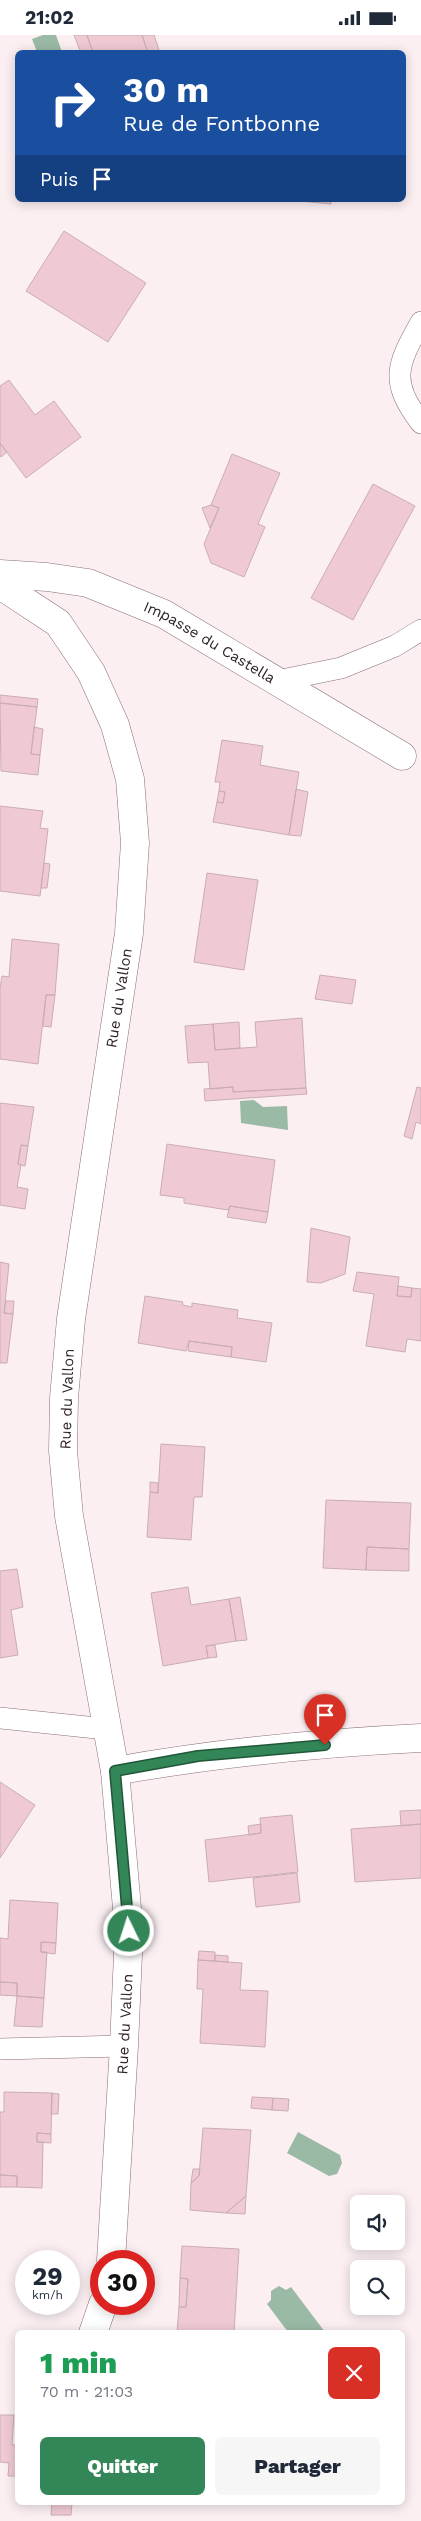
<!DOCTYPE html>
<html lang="fr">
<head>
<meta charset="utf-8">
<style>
	body { margin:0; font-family:"Work Sans",sans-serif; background:#f6f6f7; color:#1f2937; height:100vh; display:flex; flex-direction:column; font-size:19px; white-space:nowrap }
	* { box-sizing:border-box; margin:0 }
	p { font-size:16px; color:#747a83 }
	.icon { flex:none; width:28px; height:28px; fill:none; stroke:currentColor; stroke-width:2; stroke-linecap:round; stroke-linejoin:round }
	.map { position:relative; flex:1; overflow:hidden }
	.details { position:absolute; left:15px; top:2295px; width:390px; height:175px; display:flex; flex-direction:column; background:#fff; border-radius:8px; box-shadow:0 2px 12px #0003 }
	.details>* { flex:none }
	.guide { position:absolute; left:15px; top:15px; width:391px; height:152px; border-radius:8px; box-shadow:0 2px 12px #0003; background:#1a4fa0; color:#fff; overflow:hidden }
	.tools { position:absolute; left:350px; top:2160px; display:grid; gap:10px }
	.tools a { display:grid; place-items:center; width:55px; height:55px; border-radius:8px; background:#fff; box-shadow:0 2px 12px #0003; font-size:25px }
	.speed { position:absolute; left:15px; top:2215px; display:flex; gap:10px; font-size:25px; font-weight:700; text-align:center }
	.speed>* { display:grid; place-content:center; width:65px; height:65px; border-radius:50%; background:#fff; box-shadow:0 2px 12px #0003; line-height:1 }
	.speed small { font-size:12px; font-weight:400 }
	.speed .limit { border:8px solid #d22; background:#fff; color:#111 }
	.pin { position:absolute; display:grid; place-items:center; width:42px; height:42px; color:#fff; margin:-51px -21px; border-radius:50% 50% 50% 0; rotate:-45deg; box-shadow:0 0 5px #0007 }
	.pin .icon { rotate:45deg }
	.me { position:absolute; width:55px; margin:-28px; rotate:356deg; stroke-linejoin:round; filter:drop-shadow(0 0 4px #0008) }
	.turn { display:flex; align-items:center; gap:18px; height:105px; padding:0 25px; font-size:22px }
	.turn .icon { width:65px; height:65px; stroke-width:2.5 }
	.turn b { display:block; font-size:35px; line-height:42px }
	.then { display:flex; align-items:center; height:48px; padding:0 25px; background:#0003; gap:10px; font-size:19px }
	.round { display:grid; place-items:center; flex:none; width:52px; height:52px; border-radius:8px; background:#f6f6f7 }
	.summary { display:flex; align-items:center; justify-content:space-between; height:85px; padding:0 25px }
	h1 { font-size:30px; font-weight:800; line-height:38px; color:#1e9e55 }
	.action { display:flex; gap:10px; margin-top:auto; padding:10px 25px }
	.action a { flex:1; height:58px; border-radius:8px; background:#338657; color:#fff; font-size:20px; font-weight:800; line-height:58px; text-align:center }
	.action a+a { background:#f6f6f7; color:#1f2937 }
	.status { display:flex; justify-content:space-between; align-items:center; height:35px; padding:0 25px; background:#fff; direction:ltr }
	.status svg { height:14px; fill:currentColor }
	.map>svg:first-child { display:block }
	.water { fill:#9bbaa5 }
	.building { fill:#f0cad3; stroke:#caadb4 }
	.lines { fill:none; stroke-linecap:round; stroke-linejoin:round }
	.lane-casing { stroke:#8a6f75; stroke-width:22 }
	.street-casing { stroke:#8a6f75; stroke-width:29 }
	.lane { stroke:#fff; stroke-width:21 }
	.street { stroke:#fff; stroke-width:28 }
	.route-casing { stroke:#215739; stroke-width:12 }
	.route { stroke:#338657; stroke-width:9 }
	.labels { text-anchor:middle; stroke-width:4.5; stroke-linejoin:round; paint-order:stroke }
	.street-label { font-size:15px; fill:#302427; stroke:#fff }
</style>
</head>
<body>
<div class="status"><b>21:02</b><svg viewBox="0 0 49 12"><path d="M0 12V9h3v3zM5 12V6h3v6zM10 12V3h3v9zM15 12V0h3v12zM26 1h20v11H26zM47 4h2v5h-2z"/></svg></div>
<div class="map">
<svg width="421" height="2486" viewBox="0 0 421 2486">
	<rect width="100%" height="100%" fill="#fbeff2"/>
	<path class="water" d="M43 0H56L62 17H37L32 4Z
		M254 1065 263 1072 287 1071 288 1095 241 1088 240 1066Z
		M298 2097 340 2120 342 2128 337 2139 329 2141 287 2118Z
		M279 2251 286 2255 291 2252 325 2297H288L267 2269 271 2265V2256Z"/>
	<path class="building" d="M74 0H87L93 18H81Z
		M87 0H142L148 18H93Z
		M142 0H154L160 18H148Z
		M290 165H331V169Z
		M64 196 146 248 108 307 26 256Z
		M9 345 35 380 54 366 81 402 26 443 0 408V351Z
		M0 408 7 417 1 422 0 420Z
		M232 419 280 438 258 489 265 492 244 542 211 528 204 509 219 473 211 470Z
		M373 449 415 471 353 585 311 563Z
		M211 470 219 473 210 493 202 473Z
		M0 660 38 664 37 672 0 668Z
		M0 668 37 672 31 719 40 720 38 740 1 736Z
		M34 692 43 694 40 720 31 719Z
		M222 705 263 711 260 730 299 737 289 800 213 787 217 767 223 768 225 757 219 756 220 747H215Z
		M296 754 308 757 301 801 289 800Z
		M219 756 225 757 223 768 217 767Z
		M0 771 43 776 40 793 48 794 40 861 0 856Z
		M44 828 50 829 47 853H41Z
		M207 838 258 845 244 935 194 927Z
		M12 904 59 909 55 960H46L38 1029 0 1024V953L2 941 9 942Z
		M320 940 356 945 352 969 315 964Z
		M46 960H55L51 992 43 991Z
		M302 983 306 1053 233 1057V1052L210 1054 208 1027 188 1028 185 991 213 989 215 1015 257 1012 255 987Z
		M239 987 240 1013 215 1015 213 989Z
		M233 1052V1057L306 1053 307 1059 205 1066 204 1054Z
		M417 1052 421 1053V1089L416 1087 412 1104 404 1101Z
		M0 1068 34 1072 28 1111 21 1110 18 1129 21 1130 17 1152 28 1154 25 1174 0 1170Z
		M167 1109 275 1125 268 1177 230 1171 228 1175 184 1168V1163L160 1160Z
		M21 1110 28 1111 25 1131 18 1129Z
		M230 1171 268 1177 266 1188 227 1182Z
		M311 1193 350 1202 345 1239 321 1248 307 1247Z
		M0 1227 9 1229 4 1278 13 1279 7 1328H0Z
		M357 1237 399 1242 397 1261 411 1262 412 1253 421 1254V1306L407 1304 405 1317 366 1311 374 1259 353 1256Z
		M398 1251 412 1253 411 1262 397 1261Z
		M145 1261 183 1267 182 1270 192 1272V1268L238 1275 237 1283 272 1288 266 1327 231 1322 232 1312 189 1306 186 1316 138 1308Z
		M6 1266H14L13 1279 4 1278Z
		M189 1306 232 1312 231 1322 188 1316Z
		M161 1409 205 1412 202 1462H194L191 1505 147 1502 150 1457 158 1458Z
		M150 1447 158 1448V1458L150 1457Z
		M326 1465 411 1468 409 1514 367 1512 366 1535 323 1533Z
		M367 1512 409 1514V1536L366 1535Z
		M17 1534 23 1572 11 1575 18 1620 0 1623V1536Z
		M188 1552 191 1570 229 1564 236 1606 206 1611 208 1623 163 1631 151 1558Z
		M240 1562 247 1605 236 1606 229 1564Z
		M215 1610 217 1622 208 1623 206 1611Z
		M0 1747 35 1770 0 1823Z
		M421 1775V1789L401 1791 400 1776Z
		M292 1780 298 1837 209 1847 205 1805 261 1798 260 1783Z
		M261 1789V1798L249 1800 248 1791Z
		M421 1789V1843L355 1847 351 1794Z
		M297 1838 300 1867 256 1872 253 1843Z
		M10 1865 58 1868 56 1908 41 1907V1917H47L44 1963 17 1961V1948L0 1947V1903L8 1904Z
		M41 1907 56 1908 55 1919 41 1917Z
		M199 1916 215 1917V1926L198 1925Z
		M215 1920 228 1921V1927L215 1926Z
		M198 1925 242 1928 240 1955 268 1956 265 2012 200 2008 203 1954H197Z
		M0 1947 17 1948V1961L0 1960Z
		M17 1961 44 1963 42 1992 14 1991Z
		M4 2057 52 2058 51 2099 37 2098V2107H43L42 2153 17 2152V2141L0 2140V2077H4Z
		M52 2058 59 2059 58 2079H51Z
		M252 2062 273 2063 272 2075 251 2073Z
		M273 2063 289 2064 288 2076 272 2075Z
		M203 2093 251 2095 246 2161 226 2178 190 2175 191 2148 199 2141Z
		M37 2098 51 2099V2108L37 2107Z
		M193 2134H200L199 2141 191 2148Z
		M0 2140 17 2141V2152H0Z
		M246 2161 245 2179 226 2178Z
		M182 2211 239 2214 234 2298H177L179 2272H186L188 2244 180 2243Z
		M180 2243 188 2244 186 2272H179Z
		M0 2380H14L12 2410H18V2441H8L9 2428 0 2427Z
		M52 2468H72L71 2480H51Z"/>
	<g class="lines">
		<g class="lane-casing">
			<path id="lane" d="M421 287C397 330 389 346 421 388
				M277 646 341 633 395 611 421 595
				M0 1683 106 1694
				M0 2014 124 2011"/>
		</g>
		<g class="street-casing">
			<g id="street">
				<path id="s1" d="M0 539 47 542 88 548 164 579 402 721"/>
				<path d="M0 550 58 588 91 637 115 690 130 744 135 808 129 898 71 1284 64 1363 63 1416 69 1481 115 1736 129 1896 124 2011 111 2226"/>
				<path d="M115 1736C216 1718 318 1708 421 1703"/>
				<path d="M93 2298 103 2269"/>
			</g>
		</g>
		<use href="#lane" class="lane"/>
		<use href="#street" class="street"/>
	</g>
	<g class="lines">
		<g class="route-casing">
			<path id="route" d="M129 1896 115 1736 198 1721 325 1710"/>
		</g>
		<use href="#route" class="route"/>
	</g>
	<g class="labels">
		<g class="street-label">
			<text dy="5" stroke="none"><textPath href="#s1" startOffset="224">Impasse du Castella</textPath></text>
			<text transform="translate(119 963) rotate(-81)" y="5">Rue du Vallon</text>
			<text transform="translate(67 1364) rotate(-88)" y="5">Rue du Vallon</text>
			<text transform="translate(125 1989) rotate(-87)" y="5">Rue du Vallon</text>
		</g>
	</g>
</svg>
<div class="tools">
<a><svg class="icon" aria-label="sound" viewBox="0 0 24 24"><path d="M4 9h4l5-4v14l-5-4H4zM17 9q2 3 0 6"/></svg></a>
<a><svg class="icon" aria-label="search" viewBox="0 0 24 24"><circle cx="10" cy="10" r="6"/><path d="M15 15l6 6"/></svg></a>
</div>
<div class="speed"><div>29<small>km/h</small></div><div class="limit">30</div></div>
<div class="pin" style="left:325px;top:1710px;background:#d93025"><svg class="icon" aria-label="arrive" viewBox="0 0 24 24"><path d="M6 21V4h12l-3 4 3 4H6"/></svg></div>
<svg class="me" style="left:129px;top:1896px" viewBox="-20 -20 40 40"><circle r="17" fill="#338657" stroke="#fff" stroke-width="3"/><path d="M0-11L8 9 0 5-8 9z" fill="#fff"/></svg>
<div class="guide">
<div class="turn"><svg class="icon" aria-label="right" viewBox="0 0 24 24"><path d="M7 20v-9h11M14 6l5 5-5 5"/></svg><div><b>30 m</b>Rue de Fontbonne</div></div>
<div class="then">Puis<svg class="icon" aria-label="arrive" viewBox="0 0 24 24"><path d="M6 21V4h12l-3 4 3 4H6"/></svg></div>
</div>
<section class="details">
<div class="summary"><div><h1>1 min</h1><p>70 m · 21:03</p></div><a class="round" style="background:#d93025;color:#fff"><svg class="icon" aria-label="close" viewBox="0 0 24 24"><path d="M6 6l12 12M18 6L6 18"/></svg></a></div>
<div class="action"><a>Quitter</a><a>Partager</a></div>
</section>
</div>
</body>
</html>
